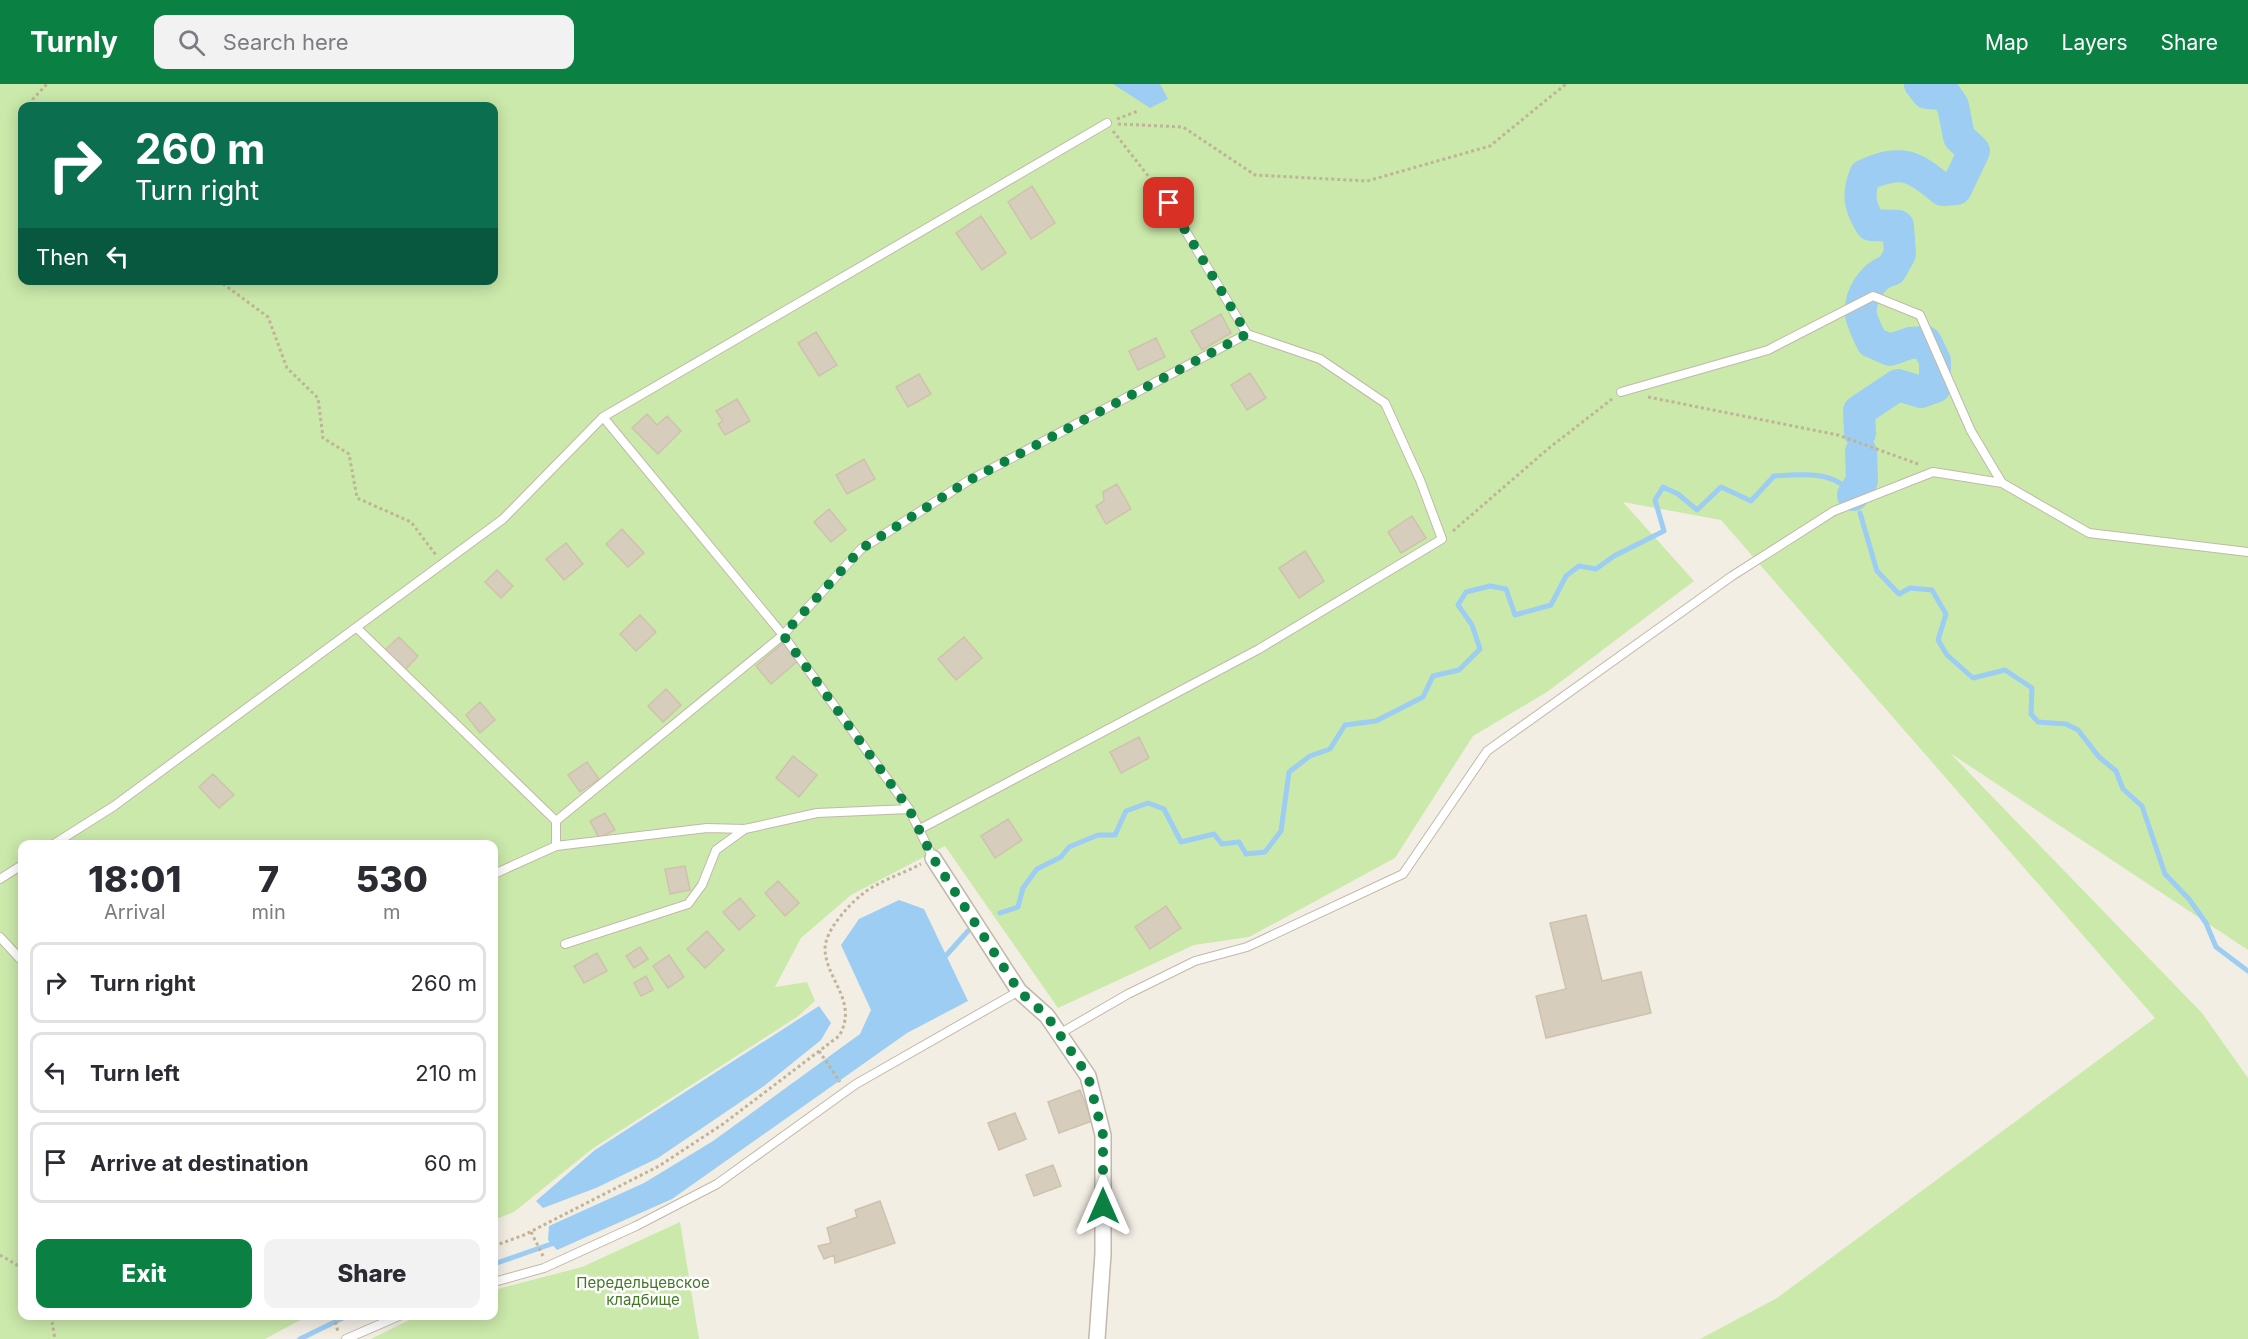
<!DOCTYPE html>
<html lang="en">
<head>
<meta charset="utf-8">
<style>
	body { margin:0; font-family:Inter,sans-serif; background:#f2f2f3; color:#2b2b33; height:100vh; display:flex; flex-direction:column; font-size:22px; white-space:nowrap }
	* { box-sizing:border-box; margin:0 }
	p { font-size:20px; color:#7c7c81 }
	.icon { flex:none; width:33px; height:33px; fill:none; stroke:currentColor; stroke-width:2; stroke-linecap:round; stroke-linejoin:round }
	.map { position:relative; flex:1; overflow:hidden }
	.details { position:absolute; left:18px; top:756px; width:480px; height:480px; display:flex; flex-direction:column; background:#fff; border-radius:12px; box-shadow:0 3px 15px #0003 }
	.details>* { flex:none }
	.top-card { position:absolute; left:18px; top:18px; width:480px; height:183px; border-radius:12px; box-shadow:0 3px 15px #0003; background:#0b6e4f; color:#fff; overflow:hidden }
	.pin { position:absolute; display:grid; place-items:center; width:51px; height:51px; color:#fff; margin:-26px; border-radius:12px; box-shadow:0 3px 9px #0006 }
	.me { position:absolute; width:66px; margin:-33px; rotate:0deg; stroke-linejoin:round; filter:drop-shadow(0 0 4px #0008) }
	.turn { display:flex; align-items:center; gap:21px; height:126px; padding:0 18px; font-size:27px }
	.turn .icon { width:78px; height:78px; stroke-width:2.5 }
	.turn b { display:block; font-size:42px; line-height:51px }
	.then { display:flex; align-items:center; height:57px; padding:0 18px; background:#0003; gap:12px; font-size:22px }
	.eta { display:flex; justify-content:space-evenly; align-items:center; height:102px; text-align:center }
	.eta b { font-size:36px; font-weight:800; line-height:42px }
	.primary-button { display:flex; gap:12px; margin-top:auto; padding:12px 18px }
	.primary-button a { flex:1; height:69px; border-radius:12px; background:#0b8043; color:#fff; font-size:24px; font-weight:800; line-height:69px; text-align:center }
	.primary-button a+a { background:#f2f2f3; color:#2b2b33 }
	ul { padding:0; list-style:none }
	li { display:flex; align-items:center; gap:18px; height:81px; margin:0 12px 9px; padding:0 6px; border:3px solid #e1e1e2; border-radius:12px }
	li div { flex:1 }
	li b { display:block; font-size:22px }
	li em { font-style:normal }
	header { display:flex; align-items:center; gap:36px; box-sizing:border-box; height:84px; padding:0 30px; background:#0b8043; color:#fff }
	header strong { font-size:28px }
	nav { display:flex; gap:33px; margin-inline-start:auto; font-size:21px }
	.search { width:420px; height:54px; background:#f2f2f3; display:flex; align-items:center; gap:15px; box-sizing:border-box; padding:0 21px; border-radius:12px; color:#7c7c81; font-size:22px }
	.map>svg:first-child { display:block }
	.green { fill:#cbe9ab; fill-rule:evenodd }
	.water { fill:#9dcdf2 }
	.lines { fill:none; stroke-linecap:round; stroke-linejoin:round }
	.stream { stroke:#9dcdf2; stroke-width:5 }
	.river { stroke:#9dcdf2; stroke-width:32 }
	.building { fill:#d7cdbc; stroke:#cfc2ac; stroke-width:1.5 }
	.service-casing { stroke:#c1b9a9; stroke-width:10 }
	.minor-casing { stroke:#c1b9a9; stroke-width:18 }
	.path { stroke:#c0b397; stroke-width:3; stroke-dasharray:3 3; stroke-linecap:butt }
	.service { stroke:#fff; stroke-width:8 }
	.minor { stroke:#fff; stroke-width:15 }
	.route { stroke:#0b8043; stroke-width:10; stroke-dasharray:0 18 }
	.labels { text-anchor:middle; stroke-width:5; stroke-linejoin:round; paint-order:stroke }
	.park-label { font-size:15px; fill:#437826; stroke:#fff }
</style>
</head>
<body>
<header>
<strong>Turnly</strong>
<div class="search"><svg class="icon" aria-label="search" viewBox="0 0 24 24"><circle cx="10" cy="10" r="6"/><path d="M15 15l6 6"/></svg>Search here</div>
<nav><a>Map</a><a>Layers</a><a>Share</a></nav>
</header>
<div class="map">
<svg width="2248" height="1255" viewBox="0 0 2248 1255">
	<rect width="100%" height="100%" fill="#f3eee4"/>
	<path class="green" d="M0 0H2248V866L1950 669 2202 929 2248 994V1255H1700L1777 1214 2155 934 1721 436 1623 418 1694 497 1547 608 1473 652 1395 774 1249 853 1194 861 1058 924 945 762 851 811 801 854 775 903 807 898 815 917 797 933 592 1065 514 1128 494 1136V760H22V1232H308L265 1255H0ZM22 22H494V196H22Z
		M680 1138 699 1255H371L417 1232H494V1206L582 1183Z"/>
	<path class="water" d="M1113 0H1160L1168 15 1150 24Z
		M899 816 924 825 968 917 907 949 672 1115 557 1166 548 1156 549 1142 644 1099 713 1057 860 950 871 926 841 861 859 835Z
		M819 922 831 939 821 956 764 1002 658 1074 596 1104 543 1124 536 1117 595 1066Z"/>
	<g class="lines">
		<path class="stream" d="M1860 429 1877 487 1899 510 1910 504 1932 506 1946 530 1938 556 1947 571 1973 594 2005 586 2032 604 2031 630 2038 638 2066 640 2078 646 2099 673 2116 687 2123 705 2142 722 2165 790 2189 815 2206 839 2216 863 2248 887
			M1000 829 1018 823 1023 804 1037 785 1061 773 1069 763 1098 751H1115L1126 727 1148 719 1164 725 1181 758 1214 750 1222 760 1239 758 1246 770 1265 768 1281 747 1289 688 1310 672 1330 665 1345 641 1376 637 1423 613 1433 592 1459 586 1480 565 1472 541 1458 521 1466 508 1490 502 1506 505 1515 531 1551 521 1566 492 1579 482 1596 485 1614 472 1664 447 1655 416 1663 403 1678 410 1697 426 1721 403 1751 417 1774 392C1802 390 1838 386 1854 414
			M943 875 968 847
			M494 1180 557 1158
			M300 1255 347 1232"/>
		<path class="river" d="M1860 349 1859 327 1898 301 1921 308 1935 303V277L1926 258 1910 259 1890 266 1872 258C1868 250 1863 240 1861 231 1859 212 1873 190 1891 186L1900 170 1898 142 1871 141C1860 123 1857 112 1865 91 1903 75 1912 81 1943 106L1956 105 1974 67 1959 53 1953 22 1945 10 1927 9 1920 0
			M1853 411 1862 397 1861 368"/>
	</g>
	<path class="building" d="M1032 102 1055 139 1031 155 1008 118Z
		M981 132 1006 169 982 186 956 149Z
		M1221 230 1231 249 1202 266 1191 247Z
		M816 248 837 281 819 292 798 259Z
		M1156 254 1165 273 1138 286 1129 267Z
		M1250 289 1266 314 1247 326 1231 301Z
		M919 290 931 310 908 323 896 303Z
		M737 315 750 337 725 351 718 340 723 337 716 327Z
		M647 330 657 341 667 332 681 347 658 370 632 344Z
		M864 375 875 395 847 410 836 391Z
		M1117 400 1131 425 1106 440 1096 422 1104 417 1103 408Z
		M829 425 846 446 831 458 814 438Z
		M1412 432 1426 454 1401 469 1388 448Z
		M622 445 644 469 628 483 606 460Z
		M566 459 583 480 564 496 546 475Z
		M1305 467 1324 497 1299 514 1279 484Z
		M497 486 513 502 501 514 485 498Z
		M640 531 656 548 636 567 620 550Z
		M399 553 418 572 405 586 385 566Z
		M964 553 982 574 956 596 938 575Z
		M784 558 799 576 771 600 756 582Z
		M666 605 681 621 663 638 648 622Z
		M480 618 495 636 480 649 466 631Z
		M1139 653 1149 674 1121 689 1110 668Z
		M793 672 817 691 799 713 776 694Z
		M587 678 599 695 580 708 568 691Z
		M213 690 234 711 219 724 199 703Z
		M605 729 615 746 599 754 590 737Z
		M1008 735 1022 756 995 774 981 752Z
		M685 782 690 806 670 810 665 785Z
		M778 797 799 819 785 832 765 809Z
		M740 814 755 832 739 846 723 828Z
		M1166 822 1181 844 1150 865 1135 843Z
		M1586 831 1602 897 1641 888 1651 929 1546 954 1536 912 1566 905 1550 839Z
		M707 847 724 866 705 884 687 865Z
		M640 863 648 875 634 884 626 872Z
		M597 869 607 887 584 899 574 882Z
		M669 871 684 893 668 904 653 882Z
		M646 892 653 906 641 912 634 899Z
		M1080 1006 1092 1037 1059 1049 1048 1018Z
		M1015 1029 1026 1055 999 1066 988 1039Z
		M1053 1081 1061 1102 1034 1112 1026 1091Z
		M880 1117 895 1159 835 1179 834 1171 824 1175 818 1162 831 1159 827 1144 857 1133 855 1126Z"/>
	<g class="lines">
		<g class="service-casing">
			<path id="service" d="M1621 308 1768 266 1873 212 1920 231 1971 347 2002 399
				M603 333 783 551 909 725 933 774
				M357 544 556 737
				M920 745 1259 565 1442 455 1420 396 1385 319 1320 275 1247 250 1169 119
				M54 760 114 722 503 435 603 333 1107 39
				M556 762V737L783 551 861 465 968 397 1247 250
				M494 790 556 762 707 744 745 745 817 729 909 725
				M0 795 22 781
				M0 853 22 877
				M565 860 688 820 702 801 716 766 745 745
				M1059 950 1128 910 1195 877 1247 863 1403 790 1487 667 1732 492 1834 427 1933 388 2002 399 2089 449 2248 468
				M494 1198 544 1184 636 1142 717 1100 856 1000 1019 907
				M346 1255 399 1232"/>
		</g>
		<g class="minor-casing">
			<path id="minor" d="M933 774 1019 907 1047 932 1088 992 1103 1051V1170L1097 1255"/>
		</g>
		<path class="path" d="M34 22 33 15 47 0
			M1117 35 1138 27
			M1118 40 1183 43 1255 91 1367 97 1490 62 1566 0
			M1113 47 1163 111
			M218 196 268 233 287 284 318 314 323 354 349 370 357 414 411 438 436 471
			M1648 313 1838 351 1918 380
			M1453 447 1549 364 1612 315
			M819 967 840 998
			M531 1148 543 1172
			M494 1162 524 1151 659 1082 723 1040 839 952C859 918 826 896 825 865 825 847 847 823 860 812 876 798 902 790 921 780
			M0 1171 22 1184
			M51 1232 55 1255
			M334 1232 338 1248"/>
		<use href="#service" class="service"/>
		<use href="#minor" class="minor"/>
	</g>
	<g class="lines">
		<path class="route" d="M1103 1122V1051L1088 992 1047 932 1019 907 933 774 909 725 783 551 861 465 968 397 1247 250 1169 119"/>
	</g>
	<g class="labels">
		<g class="park-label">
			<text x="643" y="1204">Передельцевское<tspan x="643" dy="17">кладбище</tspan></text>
		</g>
	</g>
</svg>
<div class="pin" style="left:1169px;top:119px;background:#d93025"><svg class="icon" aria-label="arrive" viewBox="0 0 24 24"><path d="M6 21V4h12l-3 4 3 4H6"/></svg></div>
<svg class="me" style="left:1103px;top:1122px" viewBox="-20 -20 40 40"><path d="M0-17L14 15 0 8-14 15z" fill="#0b8043" stroke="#fff" stroke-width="4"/></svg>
<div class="top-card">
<div class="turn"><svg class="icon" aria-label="right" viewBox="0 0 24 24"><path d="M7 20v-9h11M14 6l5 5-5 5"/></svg><div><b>260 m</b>Turn right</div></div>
<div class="then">Then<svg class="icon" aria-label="left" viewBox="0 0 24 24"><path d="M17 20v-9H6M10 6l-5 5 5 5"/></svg></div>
</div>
<section class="details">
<div class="eta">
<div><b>18:01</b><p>Arrival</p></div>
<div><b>7</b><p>min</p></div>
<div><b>530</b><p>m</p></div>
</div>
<ul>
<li><svg class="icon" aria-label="right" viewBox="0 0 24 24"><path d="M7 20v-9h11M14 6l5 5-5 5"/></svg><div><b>Turn right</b></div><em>260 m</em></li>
<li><svg class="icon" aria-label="left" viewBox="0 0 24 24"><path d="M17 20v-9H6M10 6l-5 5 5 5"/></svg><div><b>Turn left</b></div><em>210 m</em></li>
<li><svg class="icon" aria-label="arrive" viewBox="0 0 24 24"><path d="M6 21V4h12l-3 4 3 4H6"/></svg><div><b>Arrive at destination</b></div><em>60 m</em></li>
</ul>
<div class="primary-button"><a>Exit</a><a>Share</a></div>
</section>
</div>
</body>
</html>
